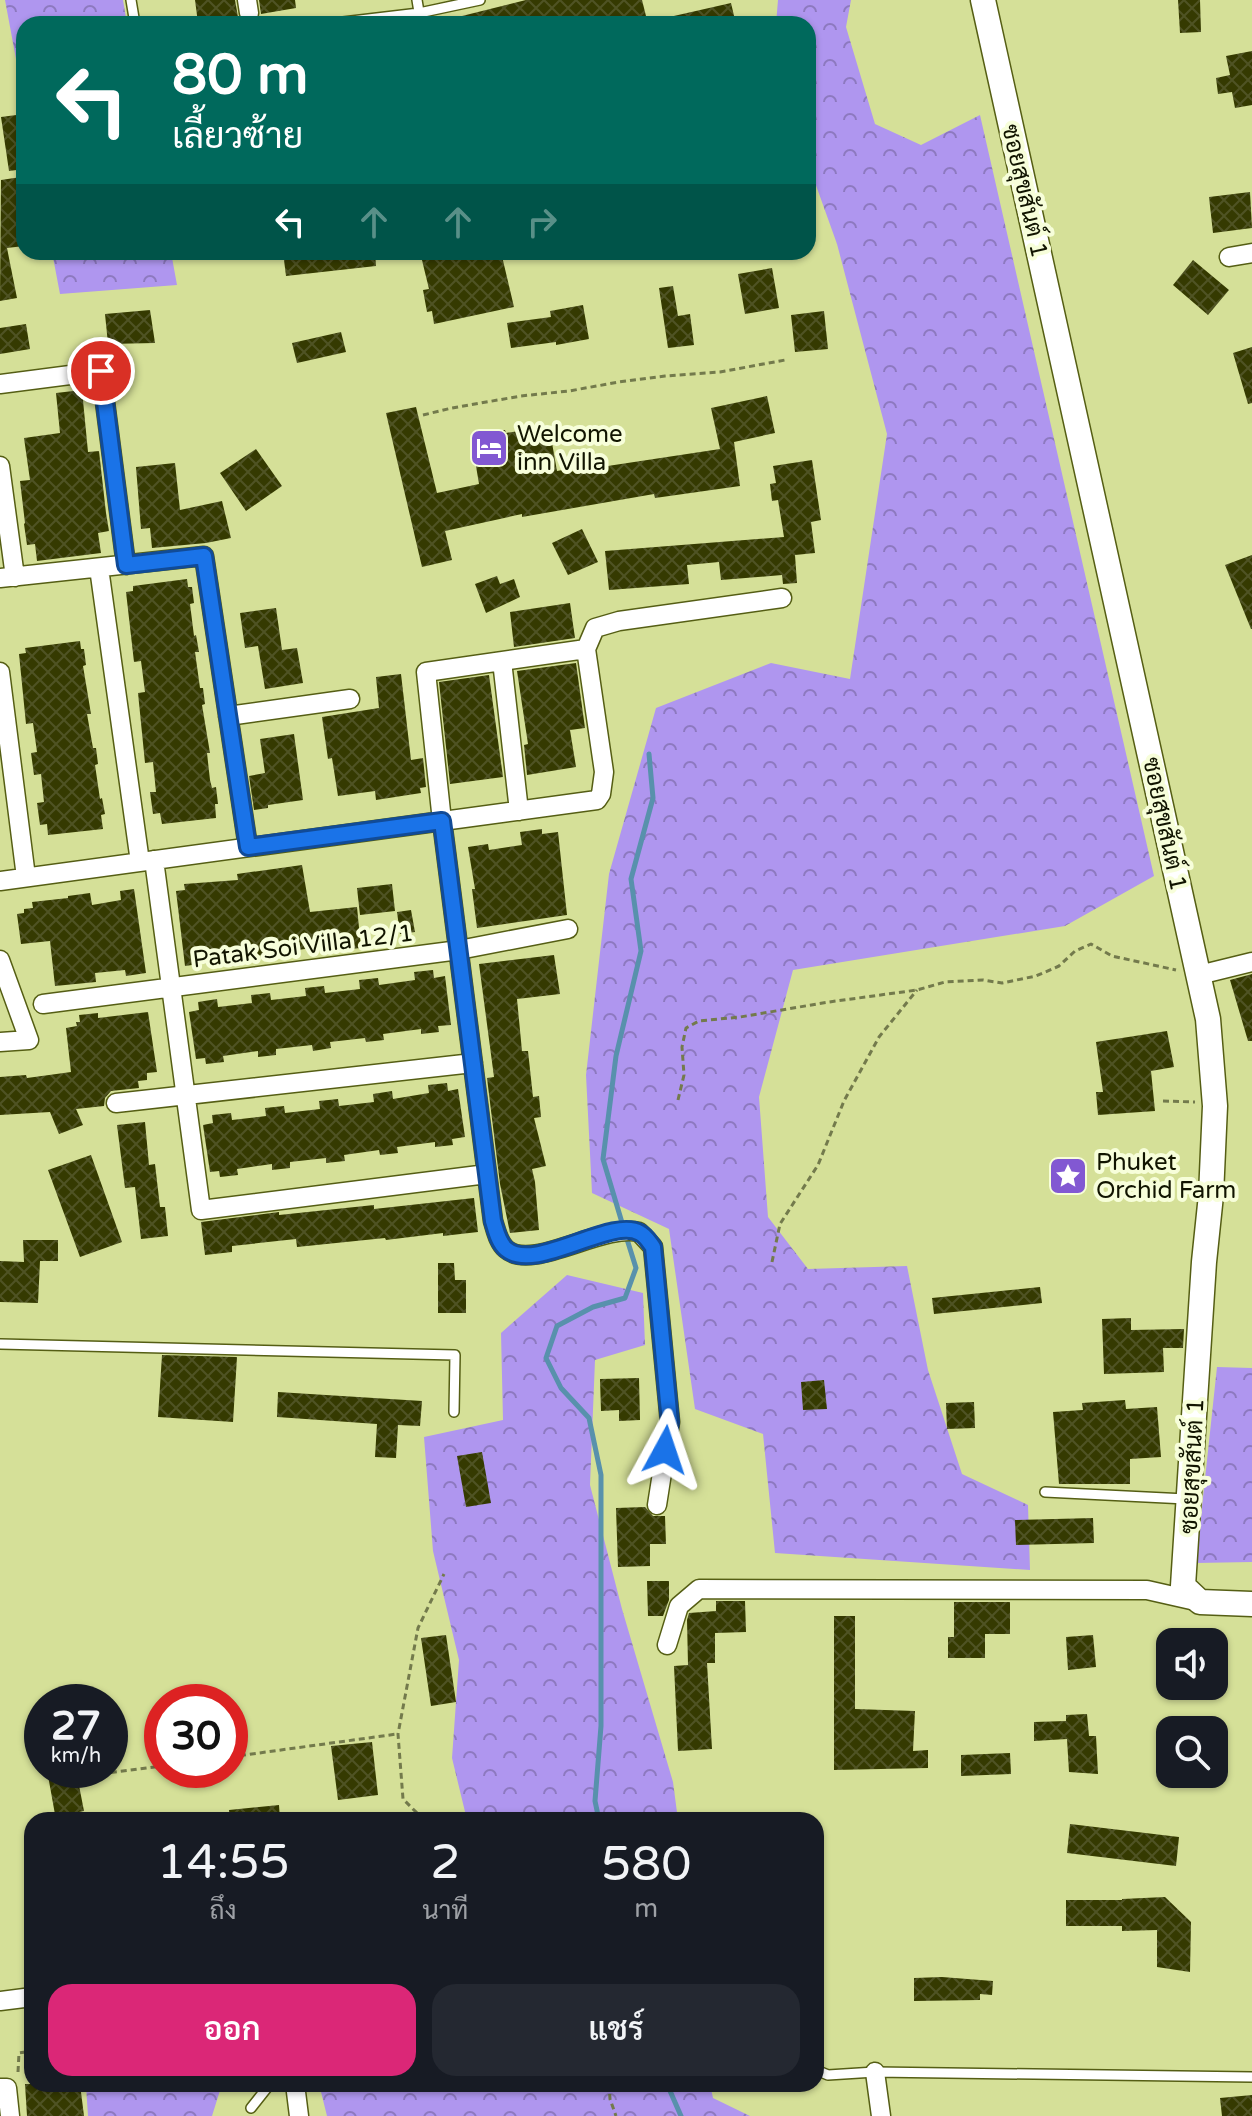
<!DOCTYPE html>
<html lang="th">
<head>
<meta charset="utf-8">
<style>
	body { margin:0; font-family:"Varela Round",Sarabun,sans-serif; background:#242831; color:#f1f3f6; height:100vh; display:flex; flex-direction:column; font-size:30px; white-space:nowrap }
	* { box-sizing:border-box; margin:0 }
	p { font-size:26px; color:#9ea1a6 }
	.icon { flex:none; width:44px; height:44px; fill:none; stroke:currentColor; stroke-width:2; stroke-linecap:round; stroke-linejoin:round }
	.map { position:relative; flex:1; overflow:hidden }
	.sheet { position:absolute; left:24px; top:1812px; width:800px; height:280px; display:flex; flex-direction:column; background:#171b24; border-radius:24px; box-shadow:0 2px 6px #0004 }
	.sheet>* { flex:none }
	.hud { position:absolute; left:16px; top:16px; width:800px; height:244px; border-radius:24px; box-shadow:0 2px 6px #0004; background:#00695c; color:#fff; overflow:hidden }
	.controls { position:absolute; left:1156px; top:1628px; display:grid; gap:16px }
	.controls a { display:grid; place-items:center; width:72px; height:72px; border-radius:16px; background:#171b24; box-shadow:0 2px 6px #0004; font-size:40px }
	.speed { position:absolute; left:24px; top:1684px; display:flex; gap:16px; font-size:40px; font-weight:700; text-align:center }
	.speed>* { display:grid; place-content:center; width:104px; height:104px; border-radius:50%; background:#171b24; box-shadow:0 2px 6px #0004; line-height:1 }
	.speed small { font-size:20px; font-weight:400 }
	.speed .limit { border:12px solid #d22; background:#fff; color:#111 }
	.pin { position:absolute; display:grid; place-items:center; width:68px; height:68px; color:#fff; margin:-34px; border:4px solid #fff; border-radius:50%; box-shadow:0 2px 8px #0007 }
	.me { position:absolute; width:88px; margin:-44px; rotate:5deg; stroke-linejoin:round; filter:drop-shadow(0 0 6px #0008) }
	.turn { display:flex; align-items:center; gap:28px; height:168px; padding:0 24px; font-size:36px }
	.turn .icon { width:104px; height:104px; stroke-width:2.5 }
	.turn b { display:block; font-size:56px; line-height:68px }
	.lanes { display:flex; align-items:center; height:76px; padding:0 24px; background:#0003; justify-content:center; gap:40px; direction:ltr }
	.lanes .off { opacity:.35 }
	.eta { display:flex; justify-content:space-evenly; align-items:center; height:136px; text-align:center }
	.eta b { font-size:48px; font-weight:600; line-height:56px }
	.button { display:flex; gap:16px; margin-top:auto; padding:16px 24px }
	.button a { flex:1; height:92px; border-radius:24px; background:#db2777; color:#fff; font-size:32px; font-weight:600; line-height:92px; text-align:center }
	.button a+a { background:#242831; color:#f1f3f6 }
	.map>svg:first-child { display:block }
	.forest { fill:url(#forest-crowns) }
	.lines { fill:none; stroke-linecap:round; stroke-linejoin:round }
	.stream { stroke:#5891ac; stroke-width:5 }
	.building { fill:url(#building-cross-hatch) }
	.lane-casing { stroke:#555e14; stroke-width:12 }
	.street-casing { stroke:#555e14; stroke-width:21 }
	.secondary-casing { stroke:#555e14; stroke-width:27 }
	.path { stroke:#737a4c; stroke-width:3; stroke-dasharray:6 4; stroke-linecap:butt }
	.lane { stroke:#fff; stroke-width:9 }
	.street { stroke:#fff; stroke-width:18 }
	.secondary { stroke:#fff; stroke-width:24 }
	.route-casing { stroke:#114b97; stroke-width:20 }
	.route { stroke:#1a73e8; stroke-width:14 }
	.labels { text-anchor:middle; stroke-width:8; stroke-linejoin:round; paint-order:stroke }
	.street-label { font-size:24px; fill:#111400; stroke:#f7feda }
	.poi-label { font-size:24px; fill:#111400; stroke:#f7feda; text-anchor:start }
</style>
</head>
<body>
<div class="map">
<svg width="1252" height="2116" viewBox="0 0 1252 2116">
	<defs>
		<pattern id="forest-crowns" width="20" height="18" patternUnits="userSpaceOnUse" patternTransform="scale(2)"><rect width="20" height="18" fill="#af96ef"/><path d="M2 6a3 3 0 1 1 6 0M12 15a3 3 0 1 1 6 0" fill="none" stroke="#8d79bf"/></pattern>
		<pattern id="building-cross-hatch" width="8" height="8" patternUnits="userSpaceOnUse" patternTransform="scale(2)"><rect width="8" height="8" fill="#353a01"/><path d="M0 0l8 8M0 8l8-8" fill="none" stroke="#4f5324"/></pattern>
	</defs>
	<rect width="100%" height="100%" fill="#d5e098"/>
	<path class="forest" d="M5 0H123L127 24H24V102Z
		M778 0H851L846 27 875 124 921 145 980 115 1154 876 1065 926 793 970 759 1097 768 1217 808 1269 907 1266 928 1370 962 1474 1028 1505 1030 1570 775 1553 763 1434 695 1409 669 1229 592 1193 586 1075 609 874 656 708 771 663 850 679 887 434 837 244 808 163V24H776Z
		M52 252H171L177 285 60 294Z
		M567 1275 643 1293 645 1345 595 1360 590 1485 622 1609 673 1782 678 1820H467L452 1758 459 1660 433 1551 424 1437 503 1420 501 1333Z
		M1217 1367 1252 1368V1562L1196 1563Z
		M94 2084H222L212 2116H88L86 2086Z
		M319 2084H710L713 2098 750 2116H327Z"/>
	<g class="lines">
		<path class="stream" d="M623 1226 603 1159 616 1056 641 951 631 879 653 798 649 754
			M599 1820 595 1801 601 1726V1475L589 1418 561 1388 546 1358 557 1326 593 1307 625 1298 636 1268 626 1236
			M667 2084 681 2116"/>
	</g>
	<path class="building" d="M195 0H235L238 17 198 23Z
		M259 0H295L296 8 261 14Z
		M526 0H642L648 24H450V19Z
		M1178 0H1200L1201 32 1180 33Z
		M731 3 736 24H666L665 18Z
		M1252 51V105L1235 108 1232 92 1218 94 1216 78 1230 75 1226 56Z
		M24 114V169L9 171 1 117Z
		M21 177 24 197V246L7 248 17 298 0 301 1 180Z
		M1250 192 1252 228 1213 233 1209 197Z
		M283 252H375L376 266 286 276Z
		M420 252H501L514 307 434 324 432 311 427 312 423 290 429 289Z
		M1193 260 1229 290 1208 315 1173 285Z
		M772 268 779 308 745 314 738 274Z
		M673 286 678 316 690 314 694 345 668 348 659 288Z
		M583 305 589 339 556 345V342L511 348 507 323 551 317 550 311Z
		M150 310 155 343 108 344 105 314Z
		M824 311 828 349 795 352 791 315Z
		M26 324 30 349 0 354V328Z
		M341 332 346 352 297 363 292 343Z
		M1252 347V403L1248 404 1233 353Z
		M82 390 88 452 99 451 106 513 109 531 98 533 101 553 37 561 35 544 27 545 24 524 25 523 20 481 30 480 24 438 60 433 56 393Z
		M767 396 775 433 734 442 740 486 655 498 654 494 522 517V514L445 531 452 560 422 567 386 413 416 407 437 493 479 484 471 436 505 430 506 433 549 426 557 471 568 469V472L720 449 711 408Z
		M256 449 282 486 246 511 220 473Z
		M812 460 821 520 811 522 815 553 795 555 797 583 783 584 782 575 721 580 719 562 687 565 689 584 609 590 605 551 784 537 778 500 772 501 770 484 776 483 773 466Z
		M175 463 180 510 222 501 231 538 206 543 152 548 150 528 141 529 136 467Z
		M582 529 598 562 568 575 552 543Z
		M1252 555V629H1251L1225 565Z
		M497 576 500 584 514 579 520 597 486 613 475 584Z
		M187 579 188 587H192L194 603 190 604 194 636 196 635 199 652H195L200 688H203L205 704 202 705 210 753H207L210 780 212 788 216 787 218 804H215L216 818 162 824 160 813 153 814 150 792H156L153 762 145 763 138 693 145 692 141 661 134 662 126 592 133 591V586Z
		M570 603 575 638 514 647 510 612Z
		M276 608 282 650 297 648 303 683 265 689 258 646 245 648 240 613Z
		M80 641 81 649H84L86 665 83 666 91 714H87L93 748H96L98 764 95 765 100 799 102 798 105 814 101 815 103 829 48 835 47 824 40 825 37 803 44 802 41 774 34 775 31 753 37 752 33 723 26 724 19 654 26 653 25 648Z
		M576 663 585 728 570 730 576 767 527 775 524 745 528 744 517 671Z
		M401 674 411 760 423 758 426 787 420 788 421 793 376 800 375 791 338 796 332 758 328 759 322 717 379 708 376 677Z
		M489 675 503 777 450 784 439 682Z
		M294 734 303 800 268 805V808L254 810 249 776 265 773 260 739Z
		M542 829V834L558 832 567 915 477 928 472 889H475L468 847 488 844 489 850 522 845 520 832Z
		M302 865 310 912 357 907 361 948 320 952 319 947 185 966 176 891 185 890 184 884 238 880 237 874Z
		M392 884 395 911 360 915 357 888Z
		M134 889 146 973 126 976 125 970 95 973 96 982 55 986 50 941 21 944 17 914 24 913V909L33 908 32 902 68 898V896L90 893 92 905 121 900 120 891Z
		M411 910 415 932 400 934 397 912Z
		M554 955 560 994 517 999 522 1051H528L533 1097 539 1096 541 1117 534 1118 546 1166 532 1169 535 1182 539 1230 510 1233 500 1184 487 1078 494 1077 479 964Z
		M433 970 434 978 445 976 451 1025 438 1026 439 1032 421 1034V1029L383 1034 384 1040 366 1042 365 1038 330 1042 331 1048 313 1051 312 1045 276 1049V1055L258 1057V1051L223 1056 224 1062 206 1064 205 1058 196 1059 189 1012 199 1010 198 1002 217 999 218 1007 252 1003 251 995 270 993 271 1000 306 996 305 988 324 986 325 993 360 989 359 980 378 978 379 985 415 980 414 972Z
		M1252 974V1041H1248L1230 980Z
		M148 1012 157 1072 147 1073V1080L138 1081 139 1088 111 1091 105 1098 104 1106 76 1109 83 1125 59 1134 50 1112 0 1115V1077L26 1075 27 1078 71 1072 66 1028 77 1026 76 1022H80L79 1015 98 1013V1018Z
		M1167 1031 1174 1067 1151 1071 1155 1111 1098 1115 1096 1092H1103L1096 1042Z
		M447 1083 448 1091 458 1089 465 1137 452 1139 453 1145 435 1147V1142L397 1147 398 1153 380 1155 379 1150 344 1155 345 1161 326 1163V1158L290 1162V1168L272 1170V1164L237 1169 238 1175 220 1177 219 1171 210 1172 203 1125 213 1123 212 1115 231 1113 232 1120 266 1116 265 1108 284 1106 285 1113 320 1109 319 1101 338 1099 339 1106 374 1102 373 1094 392 1091 393 1099 429 1093 428 1085Z
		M145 1122 149 1165 155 1164 160 1207H165L168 1236 141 1239 135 1187 125 1188 117 1125Z
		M91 1155 122 1242 80 1257 48 1170Z
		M474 1198 478 1232 443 1236V1233L386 1240 385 1238 297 1247 296 1239 232 1246V1252L205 1255 201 1222 279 1212V1215L374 1205V1209Z
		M23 1240H58V1261H40L38 1303 0 1302V1261L24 1262Z
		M438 1263H454L455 1280H466V1313H438Z
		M1040 1287 1042 1303 934 1314 932 1298Z
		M1131 1318V1330L1184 1329 1183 1348H1163L1164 1372 1104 1374 1102 1319Z
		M162 1355 237 1357 233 1422 158 1417Z
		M639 1378 640 1420 619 1421V1410L601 1411 600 1379Z
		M824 1380 827 1409 803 1410 801 1382Z
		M278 1392 422 1401 420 1426 398 1425 396 1458 375 1457 377 1424 277 1417Z
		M1125 1400 1126 1409 1157 1407 1161 1457 1130 1459V1484H1059L1053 1412 1083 1410 1082 1403Z
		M974 1402 975 1428 947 1429 946 1403Z
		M482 1452 491 1503 466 1507 457 1456Z
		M645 1507 653 1516H665L666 1544H650V1566L618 1567 616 1508Z
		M1093 1518 1094 1543 1016 1545 1015 1520Z
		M647 1581H669V1600L663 1616H648Z
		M716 1601H745L746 1632 715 1633V1663H707L712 1749 678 1751 674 1666 688 1665 687 1620 689 1613 716 1611Z
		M954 1602H1010V1634H985V1658H948V1637H954Z
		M834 1616H855V1709L915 1711 913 1751 928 1750V1768L834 1770Z
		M446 1635 456 1702 431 1706 421 1638Z
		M1093 1635 1096 1667 1068 1670 1066 1637Z
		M1087 1714 1089 1736H1096L1098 1774 1069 1772 1067 1739 1034 1741V1722L1066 1721V1715Z
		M372 1742 378 1795 338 1800 331 1746Z
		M1010 1753 1011 1774 961 1776V1755Z
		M47 1770H76L84 1811 79 1812 81 1820H56Z
		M279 1805 280 1820H230L229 1810Z
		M1070 1824 1179 1837 1176 1866 1067 1853Z
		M1165 1897 1191 1922 1190 1972 1157 1967V1930L1122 1931V1926H1066V1900H1122V1899Z
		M942 1977 993 1981 992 1995 980 1994V2000L914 2001V1978Z
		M25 2084H80L84 2116H27Z
		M1252 2095V2116H1222L1220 2098Z"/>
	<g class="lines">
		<g class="lane-casing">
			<path id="lane" d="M131 0 135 24
				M417 0 421 24
				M326 24 419 13 480 0
				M0 1344 455 1355 454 1412
				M1045 1492 1186 1499
				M816 2070 828 2075 875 2072 1252 2077
				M251 2108 270 2084"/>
		</g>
		<g class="street-casing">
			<path id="street" d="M247 0 249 13
				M1229 257 1252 253
				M0 384 101 371 126 565
				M0 466 15 577
				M99 568 140 862
				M0 578 204 556 248 847
				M502 661 519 811
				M0 672 26 877
				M228 716 350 699
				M154 860 201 1210 487 1174
				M0 881 597 800 601 794 604 772 586 649
				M0 960 29 1040 0 1042
				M1199 975 1252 962
				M43 1004 459 950 568 929
				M116 1103 473 1063
				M657 1505 670 1422 653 1247 639 1232C603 1223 532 1272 506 1249 498 1242 496 1230 493 1221L442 821 426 672 586 649 595 628 619 621 782 598
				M667 1645 679 1606 699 1589 1147 1590 1200 1602
				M0 2001 32 1997
				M875 2072 881 2116
				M295 2084 299 2116
				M0 2088H7L10 2116"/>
		</g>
		<g class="secondary-casing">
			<path id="secondary" d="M983 0 1208 1019 1215 1106 1211 1195 1204 1262 1183 1586 1200 1602 1252 1604"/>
		</g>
		<path class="path" d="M423 415 452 408 521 396 569 391 619 382 665 376 720 372 785 360
			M678 1100 684 1075 682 1047 686 1028 699 1021 740 1017 829 1002 917 990 945 982 983 980 1002 983 1036 976 1059 966 1075 951 1091 944 1112 956 1176 970
			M1163 1101 1195 1102
			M772 1262 780 1224 818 1165 844 1101 879 1037 917 990
			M230 1757 397 1734
			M91 1775 162 1766
			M424 1820 403 1799 398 1734 418 1628 444 1574
			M18 2072 19 2053 32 2051
			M609 2084 610 2099 616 2116"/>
		<use href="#lane" class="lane"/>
		<use href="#street" class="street"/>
		<use href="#secondary" class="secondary"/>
	</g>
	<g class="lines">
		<g class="route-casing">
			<path id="route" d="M101 371 126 565 204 556 248 847 442 821 493 1221C496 1230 498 1242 506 1249 535 1274 611 1216 640 1233 646 1236 649 1242 653 1247L670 1422 665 1450"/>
		</g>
		<use href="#route" class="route"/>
	</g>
	<defs>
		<g id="hotel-square" transform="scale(2)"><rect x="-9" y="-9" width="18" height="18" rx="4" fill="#8258d2" stroke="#f7feda"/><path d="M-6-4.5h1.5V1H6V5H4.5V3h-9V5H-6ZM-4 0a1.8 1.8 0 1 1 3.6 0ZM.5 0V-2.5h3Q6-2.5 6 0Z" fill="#fff"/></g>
		<g id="sight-square" transform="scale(2)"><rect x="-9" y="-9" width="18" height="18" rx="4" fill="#8258d2" stroke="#f7feda"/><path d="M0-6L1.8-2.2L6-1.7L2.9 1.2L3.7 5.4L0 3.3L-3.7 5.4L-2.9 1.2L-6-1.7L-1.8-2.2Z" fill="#fff"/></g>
	</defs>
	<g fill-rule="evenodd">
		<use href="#hotel-square" x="489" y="448"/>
		<use href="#sight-square" x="1068" y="1176"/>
	</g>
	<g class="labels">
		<g class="street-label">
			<text transform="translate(1025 191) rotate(77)" y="8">ซอยสุขสันต์ 1</text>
			<text transform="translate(1165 824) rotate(78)" y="8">ซอยสุขสันต์ 1</text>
			<text transform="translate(303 946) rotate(-7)" y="8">Patak Soi Villa 12/1</text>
			<text transform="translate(1192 1466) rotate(-87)" y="8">ซอยสุขสันต์ 1</text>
		</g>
		<g class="poi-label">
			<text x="517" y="442">Welcome<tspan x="517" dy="28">inn Villa</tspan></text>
			<text x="1096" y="1170">Phuket<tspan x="1096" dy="28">Orchid Farm</tspan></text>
		</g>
	</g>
</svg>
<div class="controls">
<a><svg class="icon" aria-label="sound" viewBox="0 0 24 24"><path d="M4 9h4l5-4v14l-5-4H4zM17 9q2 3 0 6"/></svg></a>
<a><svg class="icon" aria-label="search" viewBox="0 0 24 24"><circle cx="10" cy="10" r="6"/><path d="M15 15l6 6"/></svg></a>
</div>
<div class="speed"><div>27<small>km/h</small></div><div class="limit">30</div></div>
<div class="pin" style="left:101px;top:371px;background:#d93025"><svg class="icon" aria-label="arrive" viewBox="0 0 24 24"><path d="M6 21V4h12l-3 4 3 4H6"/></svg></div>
<svg class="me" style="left:665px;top:1450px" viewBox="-20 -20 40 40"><path d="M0-17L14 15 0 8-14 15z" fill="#1a73e8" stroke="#fff" stroke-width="4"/></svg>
<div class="hud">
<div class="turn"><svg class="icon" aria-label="left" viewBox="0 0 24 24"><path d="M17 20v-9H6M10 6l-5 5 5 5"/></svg><div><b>80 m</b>เลี้ยวซ้าย</div></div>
<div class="lanes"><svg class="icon" aria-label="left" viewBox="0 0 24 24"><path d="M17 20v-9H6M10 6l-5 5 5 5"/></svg><svg class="icon off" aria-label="ahead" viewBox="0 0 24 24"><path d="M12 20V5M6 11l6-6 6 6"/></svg><svg class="icon off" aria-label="ahead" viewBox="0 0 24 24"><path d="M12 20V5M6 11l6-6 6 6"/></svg><svg class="icon off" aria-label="right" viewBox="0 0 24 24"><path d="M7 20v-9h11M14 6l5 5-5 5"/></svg></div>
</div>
<section class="sheet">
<div class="eta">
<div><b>14:55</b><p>ถึง</p></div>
<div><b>2</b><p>นาที</p></div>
<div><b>580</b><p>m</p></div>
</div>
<div class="button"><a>ออก</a><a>แชร์</a></div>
</section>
</div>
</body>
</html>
